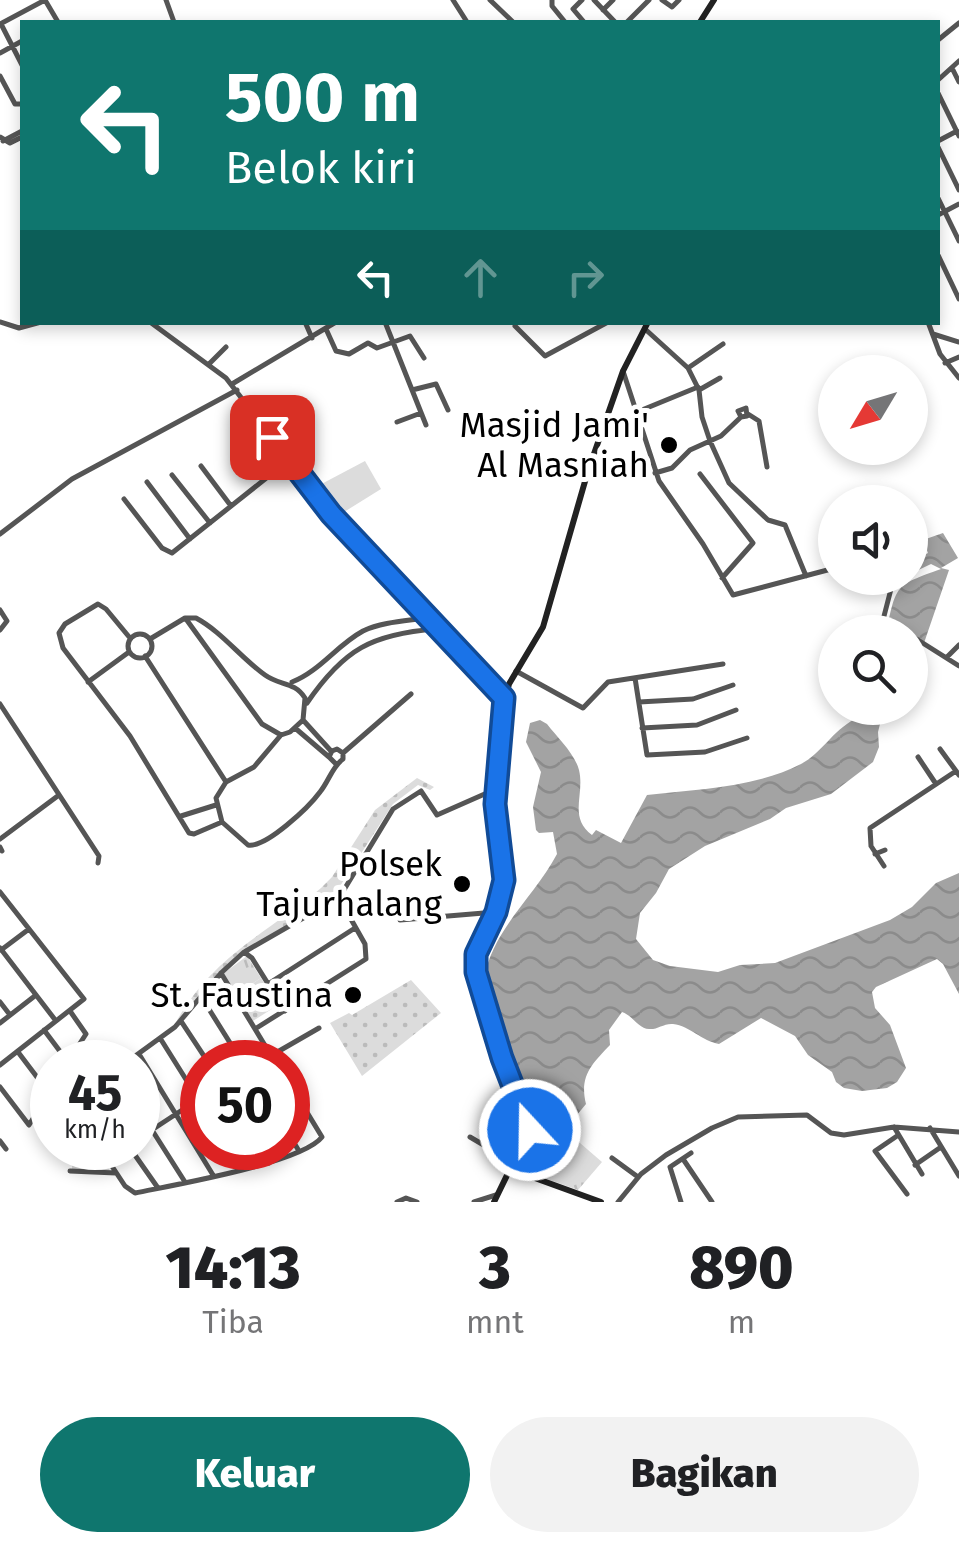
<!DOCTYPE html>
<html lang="id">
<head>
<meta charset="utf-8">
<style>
	body { margin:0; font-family:"Fira Sans",sans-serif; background:#f2f2f2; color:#202124; height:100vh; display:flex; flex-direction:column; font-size:38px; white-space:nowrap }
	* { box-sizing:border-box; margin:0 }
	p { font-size:32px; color:#757577 }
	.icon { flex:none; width:55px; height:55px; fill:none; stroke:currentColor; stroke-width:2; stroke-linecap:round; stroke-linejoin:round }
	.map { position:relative; height:1202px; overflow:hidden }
	.sheet { display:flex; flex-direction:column; background:#fff; flex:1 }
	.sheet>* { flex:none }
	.top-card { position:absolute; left:20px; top:20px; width:920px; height:305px; border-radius:0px; box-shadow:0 5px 15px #0003; background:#0f766e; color:#fff; overflow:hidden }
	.needle { width:65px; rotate:232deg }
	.controls { position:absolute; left:818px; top:355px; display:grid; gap:20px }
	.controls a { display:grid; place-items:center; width:110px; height:110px; border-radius:50%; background:#fff; box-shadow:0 5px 15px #0003; font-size:50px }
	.speed { position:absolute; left:30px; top:1040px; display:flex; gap:20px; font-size:50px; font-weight:700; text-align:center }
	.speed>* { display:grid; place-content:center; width:130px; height:130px; border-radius:50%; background:#fff; box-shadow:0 5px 15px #0003; line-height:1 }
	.speed small { font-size:25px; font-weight:400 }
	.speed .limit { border:15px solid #d22; background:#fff; color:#111 }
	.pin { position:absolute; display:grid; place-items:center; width:85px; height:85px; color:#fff; margin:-42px; border-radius:20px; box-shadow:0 5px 15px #0006 }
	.me { position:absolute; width:110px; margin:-55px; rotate:339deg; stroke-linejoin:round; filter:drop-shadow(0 0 8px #0008) }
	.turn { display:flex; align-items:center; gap:35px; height:210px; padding:0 40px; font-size:45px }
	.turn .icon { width:130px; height:130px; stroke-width:2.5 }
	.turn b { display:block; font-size:70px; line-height:85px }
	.lanes { display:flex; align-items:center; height:95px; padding:0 40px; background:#0003; justify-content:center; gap:50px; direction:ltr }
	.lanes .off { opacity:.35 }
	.eta { display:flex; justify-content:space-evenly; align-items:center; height:170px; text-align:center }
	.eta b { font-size:60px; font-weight:800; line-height:70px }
	.primary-button { display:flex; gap:20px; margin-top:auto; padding:20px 40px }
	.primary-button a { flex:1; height:115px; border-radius:60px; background:#0f766e; color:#fff; font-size:40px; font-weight:800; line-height:115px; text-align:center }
	.primary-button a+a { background:#f2f2f2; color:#202124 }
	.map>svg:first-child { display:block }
	.grass { fill:url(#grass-tufts) }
	.park { fill:url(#park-dots) }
	.pitch { fill:#dcdcdc }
	.water { fill:url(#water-waves) }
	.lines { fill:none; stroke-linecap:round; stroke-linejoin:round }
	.minor { stroke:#555; stroke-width:5 }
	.secondary { stroke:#222; stroke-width:6 }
	.route-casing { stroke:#114b97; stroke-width:25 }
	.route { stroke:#1a73e8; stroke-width:18 }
	.poi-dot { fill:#000; stroke:#fff; stroke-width:4 }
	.labels { text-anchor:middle; stroke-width:10; stroke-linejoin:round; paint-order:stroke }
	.poi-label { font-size:35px; fill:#000; stroke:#fff; text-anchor:end }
</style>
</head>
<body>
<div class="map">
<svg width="959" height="1202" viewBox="0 0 959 1202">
	<defs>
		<pattern id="grass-tufts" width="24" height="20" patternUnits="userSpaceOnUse" patternTransform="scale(2.5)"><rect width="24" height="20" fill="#dcdcdc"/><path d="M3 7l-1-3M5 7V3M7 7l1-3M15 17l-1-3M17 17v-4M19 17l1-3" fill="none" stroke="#bbb"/></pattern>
		<pattern id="park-dots" width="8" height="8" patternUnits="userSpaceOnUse" patternTransform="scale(2.5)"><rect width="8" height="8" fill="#dcdcdc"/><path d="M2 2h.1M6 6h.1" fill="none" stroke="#bbb" stroke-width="1.8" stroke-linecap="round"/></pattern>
		<pattern id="water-waves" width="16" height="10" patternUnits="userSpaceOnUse" patternTransform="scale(2.5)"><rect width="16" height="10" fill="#a3a3a3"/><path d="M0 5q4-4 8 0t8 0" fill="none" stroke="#8b8b8b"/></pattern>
	</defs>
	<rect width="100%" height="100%" fill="#fff"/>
	<path class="grass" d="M247 956 261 978 236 994 224 973Z
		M558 1124 602 1162 578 1190 516 1168 536 1136H545Z"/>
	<path class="park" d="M417 778 434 787 430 790 418 785 393 804 333 897 236 956 200 992 199 999 176 1022C214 955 265 935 321 888L332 877 375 810Z
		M261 978 278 1005 253 1021 236 994Z
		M411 980 441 1013 362 1076 330 1023 349 1013 352 1015Z
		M73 1148H96L110 1171 72 1169Z"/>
	<path class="pitch" d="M365 461 381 489 336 517 312 489Z"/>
	<path class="water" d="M943 533 958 558 941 568 949 570 924 643 910 660V632H886C897 584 894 586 941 569L931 564 910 574V562L928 553 923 540Z
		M857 708H884L878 732 879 747 873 762 831 794 786 808 770 819 705 846 669 869 656 893 640 913 636 939 653 960 670 966 718 972 740 965 775 963 890 920 912 907 936 883 959 873V994L943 964 937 959 876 987 872 992 875 1008 890 1025 906 1068 897 1082 887 1088 862 1091 844 1088 836 1082 832 1072 808 1055 795 1036 761 1018 719 1044C702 1041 690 1026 673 1024 664 1023 657 1030 649 1029 639 1029 632 1015 622 1012L609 1030 610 1045C592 1064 579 1076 586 1104L572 1121 565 1119 547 1133 537 1135 484 979C492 930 535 896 557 854L553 832 539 833 536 830 533 807 541 772 526 742 530 723 540 720 547 724C557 737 575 754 579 770 585 795 568 817 592 835L596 830 621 843 647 795C698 789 754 788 801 764 822 753 832 731 855 719Z"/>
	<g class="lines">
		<path class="minor" d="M166 0 174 22
			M453 0 467 22
			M490 0 513 22
			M552 0V6L565 22
			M582 0 573 9 584 22
			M594 0 615 22
			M662 0 672 7 679 0
			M603 10 613 0
			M627 22 649 0
			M0 24 45 0 58 22
			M1 24 22 65
			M938 40 959 23
			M0 53 22 41
			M952 68 959 82
			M0 76 15 104H22
			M938 80 959 61
			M938 93 959 136
			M0 137 10 143 22 137
			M3 141 22 131
			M938 141 957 131
			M938 147 959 190
			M938 198 959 241
			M938 215 959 204
			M938 255 959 299
			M0 322 19 328 41 322
			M150 322 226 378 331 514 504 698
			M305 322 312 338
			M385 322 426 425
			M928 322 940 354 959 378
			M515 326 545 356 608 322
			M326 329 336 351 349 354 368 343 377 348 410 336 424 358
			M645 329 688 368 699 390 702 417 710 441 729 483 768 520 785 525 806 576
			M933 334 959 342
			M210 363 226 347
			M945 363 959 357
			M688 368 723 344
			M623 371 659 481 703 544 733 595 835 568
			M232 384 336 322
			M412 390 436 384 448 410
			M699 390 720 378
			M637 412 698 387
			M748 414 759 421 767 467
			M397 422 421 413
			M201 466 231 506
			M655 473 672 468 690 450 721 436 741 417 747 416 746 408 738 411 741 417
			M700 474 753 543 722 578
			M172 475 210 523
			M147 482 190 539
			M124 499 162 548 172 553 289 460
			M0 534 72 479 237 390
			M900 578 891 589 883 620 905 632
			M0 610 7 621 0 630
			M186 619 262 724 281 735
			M128 646a12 12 0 1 1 24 0a12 12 0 1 1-24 0Z
			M910 635 959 666
			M130 638 106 609 98 604 65 624 59 633 63 648 130 736 189 833 194 834 222 822
			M150 639 185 618H196C222 632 241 658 265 675 280 686 294 681 305 698L303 720 290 732 281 735 254 767 226 782 216 798 222 822 248 845C266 848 309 807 320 792 329 781 332 767 343 759V753L337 749 332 751 329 757 336 764
			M145 656 226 782
			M947 657 959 645
			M516 671 583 708 608 682 723 664
			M635 678 647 755 705 752 747 738
			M88 682 129 652
			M292 682C320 671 337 645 363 631 382 622 406 621 426 618
			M639 702 693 699 733 685
			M307 703C344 649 372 634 436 629
			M0 704 99 856 98 863
			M303 720 331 751
			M295 728 329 757
			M642 728 697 725 736 710
			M940 749 959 775
			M343 753 411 694
			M918 757 936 784
			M181 816 216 805
			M0 839 59 795
			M0 847 2 851
			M875 854 885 850
			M884 866 871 846 870 828 956 771
			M0 892 84 999 0 1065
			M400 920 496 912
			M0 948 56 1021
			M1 950 29 929
			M246 951 338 898
			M221 973 275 1062
			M268 984 355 928
			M202 998 242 1062
			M0 1002 10 1015
			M181 1021 208 1062
			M0 1023 36 995
			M255 1029 366 959 365 944 339 898 393 809 421 791 437 815 496 789
			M44 1030 68 1062 86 1034 70 1011
			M160 1038 202 1105
			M18 1052 49 1093
			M139 1054 213 1175
			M127 1062 175 1027 221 973 244 952 252 958 285 1011
			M260 1062 319 1028
			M0 1087 29 1125 52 1088
			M138 1108 185 1182
			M894 1127 922 1174
			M930 1128 959 1176
			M288 1133 299 1151
			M897 1136 875 1151 907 1194
			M470 1137 514 1163
			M138 1139 202 1097
			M0 1141 6 1149
			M100 1148 125 1186 135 1193C173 1185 302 1163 322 1137L288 1081
			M130 1148 158 1188
			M229 1148 242 1168
			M260 1148 269 1163
			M107 1158 124 1148
			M612 1158 638 1177
			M683 1159 712 1202
			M915 1165 941 1147
			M70 1171 116 1173
			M397 1202 406 1198 417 1202
			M474 1202 496 1195
			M618 1202 641 1174 666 1155 712 1128 738 1117 807 1115 831 1133 844 1135 894 1127 959 1132
			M681 1202 670 1167 691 1153"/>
		<path class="secondary" d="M700 22 714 0
			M510 1169 601 1202
			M494 1202 510 1169 528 1144 530 1131 501 1058 476 972V954L496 912 504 880 495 803 501 716 509 684 543 627 588 471 623 371 648 322"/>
	</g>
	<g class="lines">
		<g class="route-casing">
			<path id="route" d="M272 437 331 514 504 698 495 804 504 880 496 912 476 954V972L502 1058 530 1130"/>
		</g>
		<use href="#route" class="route"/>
	</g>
	<g class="poi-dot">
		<circle cx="669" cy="445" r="10"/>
		<circle cx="462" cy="884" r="10"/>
		<circle cx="353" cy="995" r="10"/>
	</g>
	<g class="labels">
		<g class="poi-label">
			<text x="649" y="437">Masjid Jami'<tspan x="649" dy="40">Al Masniah</tspan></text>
			<text x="442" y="876">Polsek<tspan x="442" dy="40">Tajurhalang</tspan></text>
			<text x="333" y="1007">St. Faustina</text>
		</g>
	</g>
</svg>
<div class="controls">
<a><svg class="needle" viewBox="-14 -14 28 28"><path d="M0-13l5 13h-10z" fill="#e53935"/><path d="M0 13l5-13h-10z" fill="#757577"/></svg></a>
<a><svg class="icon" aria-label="sound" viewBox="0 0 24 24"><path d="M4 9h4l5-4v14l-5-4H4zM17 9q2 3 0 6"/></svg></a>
<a><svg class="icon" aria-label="search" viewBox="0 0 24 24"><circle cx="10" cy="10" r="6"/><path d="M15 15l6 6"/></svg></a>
</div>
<div class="speed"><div>45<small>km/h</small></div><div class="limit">50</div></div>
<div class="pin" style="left:272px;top:437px;background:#d93025"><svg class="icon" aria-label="arrive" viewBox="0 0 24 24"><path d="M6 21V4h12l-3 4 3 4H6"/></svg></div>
<svg class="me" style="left:530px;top:1130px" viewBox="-20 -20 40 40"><circle r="17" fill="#1a73e8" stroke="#fff" stroke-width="3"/><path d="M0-11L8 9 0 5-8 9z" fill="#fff"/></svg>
<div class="top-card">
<div class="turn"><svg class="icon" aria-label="left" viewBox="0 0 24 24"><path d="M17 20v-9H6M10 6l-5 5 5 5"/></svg><div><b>500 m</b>Belok kiri</div></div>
<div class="lanes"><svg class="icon" aria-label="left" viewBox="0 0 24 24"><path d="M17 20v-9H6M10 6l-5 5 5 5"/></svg><svg class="icon off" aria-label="ahead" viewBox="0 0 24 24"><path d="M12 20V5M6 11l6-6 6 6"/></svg><svg class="icon off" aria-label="right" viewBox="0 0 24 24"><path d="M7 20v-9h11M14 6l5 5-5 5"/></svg></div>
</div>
</div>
<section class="sheet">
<div class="eta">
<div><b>14:13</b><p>Tiba</p></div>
<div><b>3</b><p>mnt</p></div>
<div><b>890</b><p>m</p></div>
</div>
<div class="primary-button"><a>Keluar</a><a>Bagikan</a></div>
</section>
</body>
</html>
